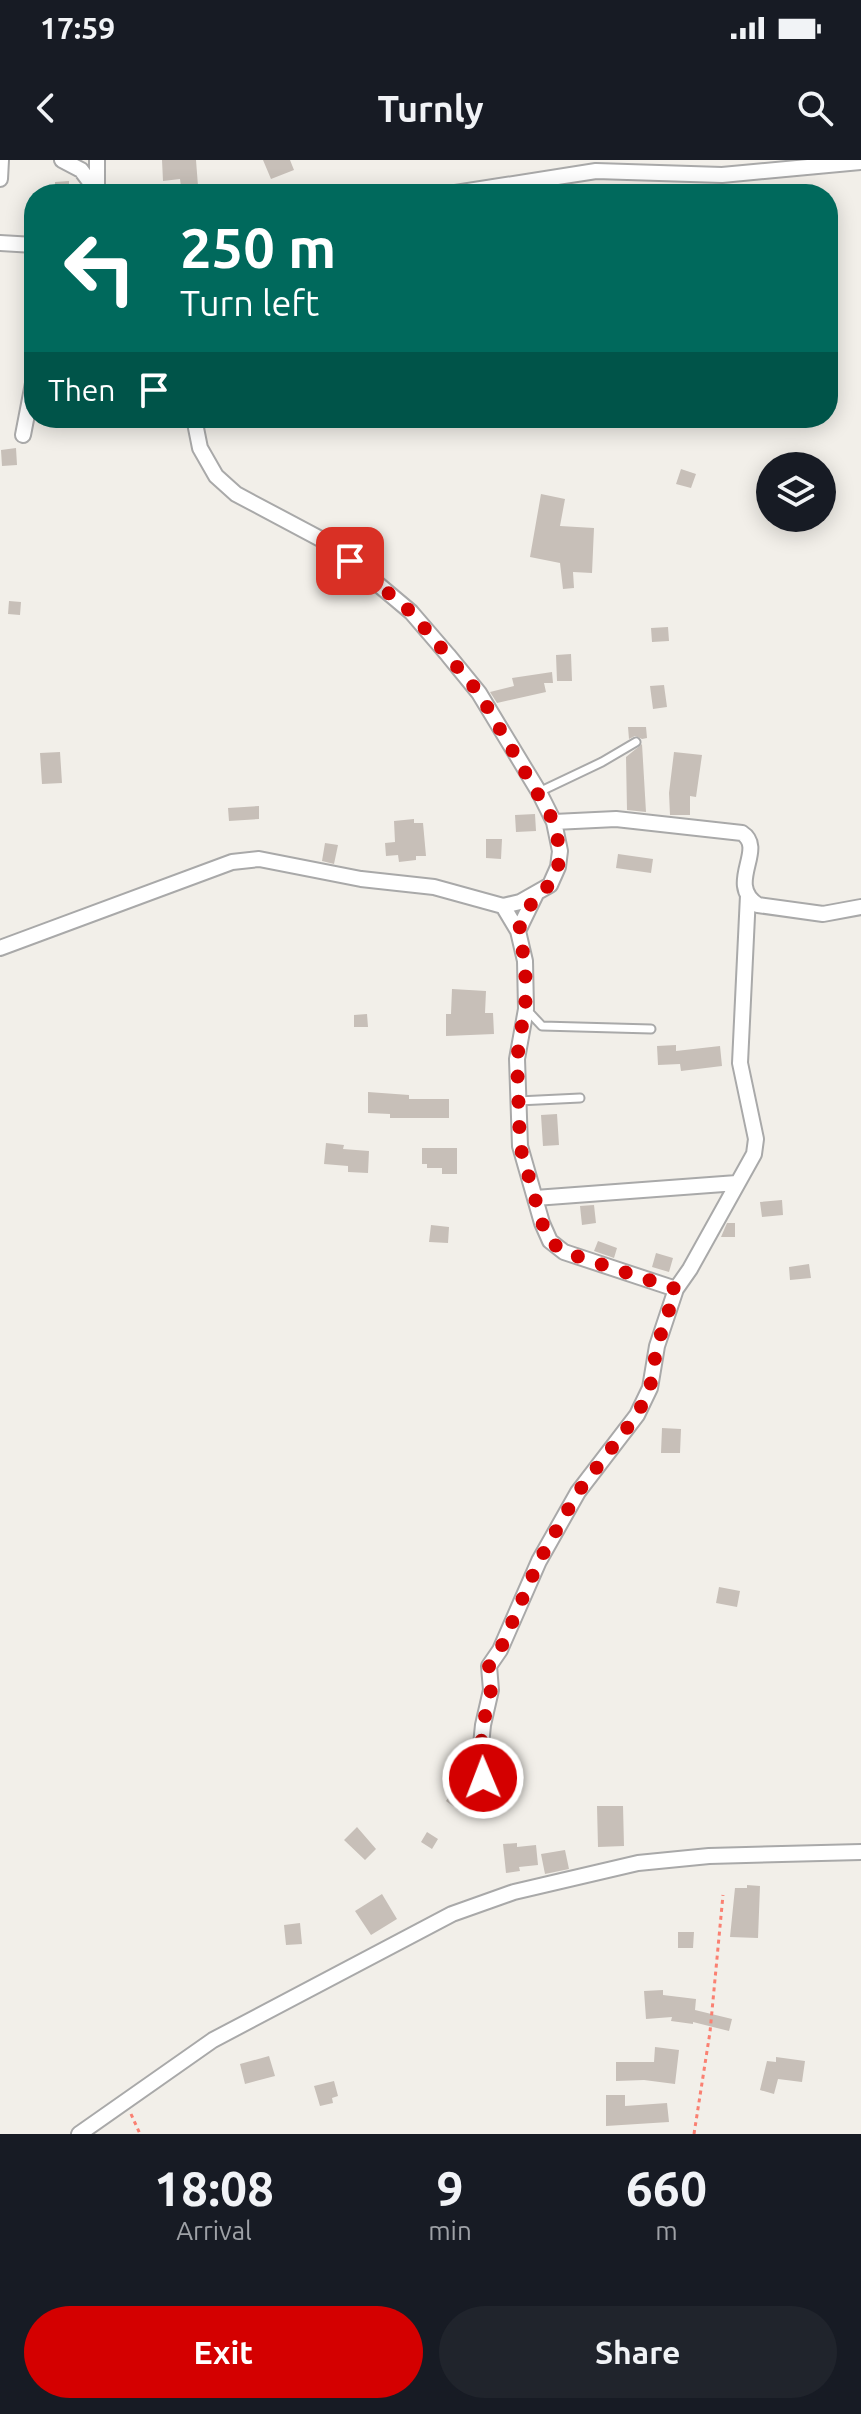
<!DOCTYPE html>
<html lang="en">
<head>
<meta charset="utf-8">
<style>
	body { margin:0; font-family:Ubuntu,sans-serif; background:#20242c; color:#f1f3f6; height:100vh; display:flex; flex-direction:column; font-size:30px; white-space:nowrap }
	* { box-sizing:border-box; margin:0 }
	p { font-size:26px; color:#9ea1a6 }
	.icon { flex:none; width:44px; height:44px; fill:none; stroke:currentColor; stroke-width:2; stroke-linecap:round; stroke-linejoin:round }
	.map { position:relative; height:1974px; overflow:hidden }
	.side { display:flex; flex-direction:column; background:#171b24; flex:1 }
	.side>* { flex:none }
	.guide { position:absolute; left:24px; top:24px; width:814px; height:244px; border-radius:32px; box-shadow:0 4px 20px #0003; background:#00695c; color:#fff; overflow:hidden }
	.fabs { position:absolute; left:756px; top:292px; display:grid; gap:16px }
	.fabs a { display:grid; place-items:center; width:80px; height:80px; border-radius:50%; background:#171b24; box-shadow:0 4px 20px #0003; font-size:40px }
	.pin { position:absolute; display:grid; place-items:center; width:68px; height:68px; color:#fff; margin:-34px; border-radius:16px; box-shadow:0 4px 12px #0006 }
	.me { position:absolute; width:88px; margin:-44px; rotate:359deg; stroke-linejoin:round; filter:drop-shadow(0 0 6px #0008) }
	.turn { display:flex; align-items:center; gap:28px; height:168px; padding:0 24px; font-size:36px }
	.turn .icon { width:104px; height:104px; stroke-width:2.5 }
	.turn b { display:block; font-size:56px; line-height:68px }
	.then { display:flex; align-items:center; height:76px; padding:0 24px; background:#0003; gap:16px; font-size:30px }
	.eta { display:flex; justify-content:space-evenly; align-items:center; height:136px; text-align:center }
	.eta b { font-size:48px; font-weight:700; line-height:56px }
	.primary-button { display:flex; gap:16px; margin-top:auto; padding:16px 24px }
	.primary-button a { flex:1; height:92px; border-radius:48px; background:#d40000; color:#fff; font-size:32px; font-weight:700; line-height:92px; text-align:center }
	.primary-button a+a { background:#20242c; color:#f1f3f6 }
	.status { display:flex; justify-content:space-between; align-items:center; height:56px; padding:0 40px; background:#171b24; direction:ltr }
	.status svg { height:22px; fill:currentColor }
	header { display:flex; justify-content:space-between; align-items:center; height:104px; padding:0 24px; background:#171b24; font-size:36px; font-weight:700 }
	.map>svg:first-child { display:block }
	.building { fill:#c7bfb8 }
	.lines { fill:none; stroke-linecap:round; stroke-linejoin:round }
	.lane-casing { stroke:#a9a9a9; stroke-width:11 }
	.street-casing { stroke:#a9a9a9; stroke-width:18 }
	.path { stroke:#fa8072; stroke-width:3; stroke-dasharray:4 4; stroke-linecap:butt }
	.lane { stroke:#fff; stroke-width:7 }
	.street { stroke:#fff; stroke-width:14 }
	.route { stroke:#d40000; stroke-width:14; stroke-dasharray:0 25.2 }
</style>
</head>
<body>
<div class="status"><b>17:59</b><svg viewBox="0 0 49 12"><path d="M0 12V9h3v3zM5 12V6h3v6zM10 12V3h3v9zM15 12V0h3v12zM26 1h20v11H26zM47 4h2v5h-2z"/></svg></div>
<header><svg class="icon" aria-label="back" viewBox="0 0 24 24"><path d="M15 5l-7 7 7 7"/></svg>Turnly<svg class="icon" aria-label="search" viewBox="0 0 24 24"><circle cx="10" cy="10" r="6"/><path d="M15 15l6 6"/></svg></header>
<div class="map">
<svg width="861" height="1974" viewBox="0 0 861 1974">
	<rect width="100%" height="100%" fill="#f2efe9"/>
	<path class="building" d="M162 0H196L198 26 181 27 180 19 163 21Z
		M263 0H290L294 10 271 19Z
		M69 21V34H55V22Z
		M16 288 17 305 2 306 1 290Z
		M681 309 696 314 691 328 676 324Z
		M541 334 565 339 560 366 594 368 592 413 573 412 574 428 563 429 560 403 530 397Z
		M9 441 21 442 20 455 8 454Z
		M668 467 669 481 652 482 651 468Z
		M571 494 572 521H557L556 495Z
		M552 512 553 523H544L546 532 497 543 490 532 514 526 512 518Z
		M664 525 667 547 653 549 650 526Z
		M628 567H646L647 578 642 579 635 576 629 579Z
		M642 584 646 652 627 650 626 597Z
		M60 592 62 623 42 624 40 593Z
		M674 592 702 595 696 637 690 636V655H670L669 633Z
		M259 646V659L229 661 228 648Z
		M535 654 536 671 516 672 515 655Z
		M414 659V663H423L426 696H416V700L399 702 398 695 386 696 385 683 395 682 394 661Z
		M486 679H502L501 699 486 698Z
		M325 683 338 685 334 704 322 701Z
		M618 694 653 699 651 713 616 708Z
		M452 829 486 831 485 853H493L494 874 446 876V854H451Z
		M367 854 368 867H354V855Z
		M676 885V891L720 886 722 906 681 911 680 904 658 905 657 886Z
		M368 932 409 935V939H449V958H390V954L368 953Z
		M557 954 559 985 543 986 541 955Z
		M326 983 344 985 343 989 369 991 368 1013 348 1012V1006L324 1004Z
		M422 988H457V1014H442V1008H427V1004H422Z
		M782 1040 783 1055 762 1057 760 1042Z
		M594 1045 596 1063 582 1065 580 1046Z
		M727 1063H735V1077H721Z
		M431 1065 449 1067 448 1083 429 1082Z
		M598 1081 617 1088 614 1098 594 1091Z
		M656 1093 673 1098 669 1112 652 1107Z
		M809 1104 811 1118 790 1120 789 1107Z
		M662 1268 681 1269 680 1293H661Z
		M719 1427 740 1431 737 1447 716 1443Z
		M456 1626 468 1635 458 1650 446 1641Z
		M597 1646H623L624 1686 598 1687Z
		M357 1667 376 1689 365 1700 344 1680Z
		M427 1672 438 1679 432 1689 421 1682Z
		M517 1683V1687L536 1685 538 1705 519 1707 520 1711 506 1713 503 1684Z
		M565 1690 569 1709 545 1714 541 1694Z
		M747 1725 760 1726 758 1778 730 1777 735 1728H747Z
		M382 1734 397 1759 371 1775 355 1751Z
		M300 1763 302 1784 286 1785 284 1765Z
		M678 1772H694L693 1788H678Z
		M663 1830V1835L696 1839 695 1850 732 1859 729 1871 693 1862V1864L671 1861 672 1857 646 1859 644 1831Z
		M655 1887 679 1890 675 1924 644 1920 616 1921V1902H654Z
		M269 1896 275 1916 245 1924 240 1904Z
		M776 1897 805 1901 802 1922 778 1919 774 1934 760 1930 767 1901 776 1902Z
		M334 1921 338 1936 332 1938 333 1943 320 1946 314 1926Z
		M606 1935H625V1946L667 1943 669 1962 606 1966Z"/>
	<g class="lines">
		<g class="lane-casing">
			<path id="lane" d="M539 632 602 602 636 582
				M527 850 542 866 651 869
				M518 941 580 938"/>
		</g>
		<g class="street-casing">
			<path id="street" d="M62 0 81 10 99 34
				M0 19 1 0
				M97 34V0
				M449 34 596 11 722 15 861 2
				M0 83 34 85
				M23 275 34 218
				M554 662 616 659 742 673C767 689 725 724 758 745L823 754 861 747
				M503 746 518 771 525 801 526 849 517 899 520 986 542 1063 550 1081 564 1092 676 1129
				M518 771 536 734
				M0 788 232 702 259 699 361 719 434 727 503 746 520 742 550 725 558 707 560 691 554 662 539 632 479 533 448 495 411 452 330 384 236 334 216 316 200 288 194 258
				M535 1038 737 1023
				M483 1618 480 1595 483 1565 491 1530 489 1506 500 1490 539 1401 578 1332 637 1255 650 1228 657 1186 676 1129 690 1109 754 994 756 979 740 903 748 735
				M79 1974 213 1880 452 1754 514 1732 638 1703 709 1696 861 1692"/>
		</g>
		<path class="path" d="M131 1954 140 1974
			M694 1974 710 1872 723 1735"/>
		<use href="#lane" class="lane"/>
		<use href="#street" class="street"/>
	</g>
	<g class="lines">
		<path class="route" d="M350 401 411 452 479 533 554 662 560 691 558 707 550 725 536 734 518 771 525 801 526 838 517 899 520 986 542 1063 550 1081 564 1092 676 1129 657 1186 650 1228 637 1255 578 1332 539 1401 500 1490 489 1506 491 1530 483 1565 480 1595 483 1618"/>
	</g>
</svg>
<div class="fabs">
<a><svg class="icon" aria-label="layers" viewBox="0 0 24 24"><path d="M12 4l9 5-9 5-9-5zM3 14l9 5 9-5"/></svg></a>
</div>
<div class="pin" style="left:350px;top:401px;background:#d93025"><svg class="icon" aria-label="arrive" viewBox="0 0 24 24"><path d="M6 21V4h12l-3 4 3 4H6"/></svg></div>
<svg class="me" style="left:483px;top:1618px" viewBox="-20 -20 40 40"><circle r="17" fill="#d40000" stroke="#fff" stroke-width="3"/><path d="M0-11L8 9 0 5-8 9z" fill="#fff"/></svg>
<div class="guide">
<div class="turn"><svg class="icon" aria-label="left" viewBox="0 0 24 24"><path d="M17 20v-9H6M10 6l-5 5 5 5"/></svg><div><b>250 m</b>Turn left</div></div>
<div class="then">Then<svg class="icon" aria-label="arrive" viewBox="0 0 24 24"><path d="M6 21V4h12l-3 4 3 4H6"/></svg></div>
</div>
</div>
<section class="side">
<div class="eta">
<div><b>18:08</b><p>Arrival</p></div>
<div><b>9</b><p>min</p></div>
<div><b>660</b><p>m</p></div>
</div>
<div class="primary-button"><a>Exit</a><a>Share</a></div>
</section>
</body>
</html>
